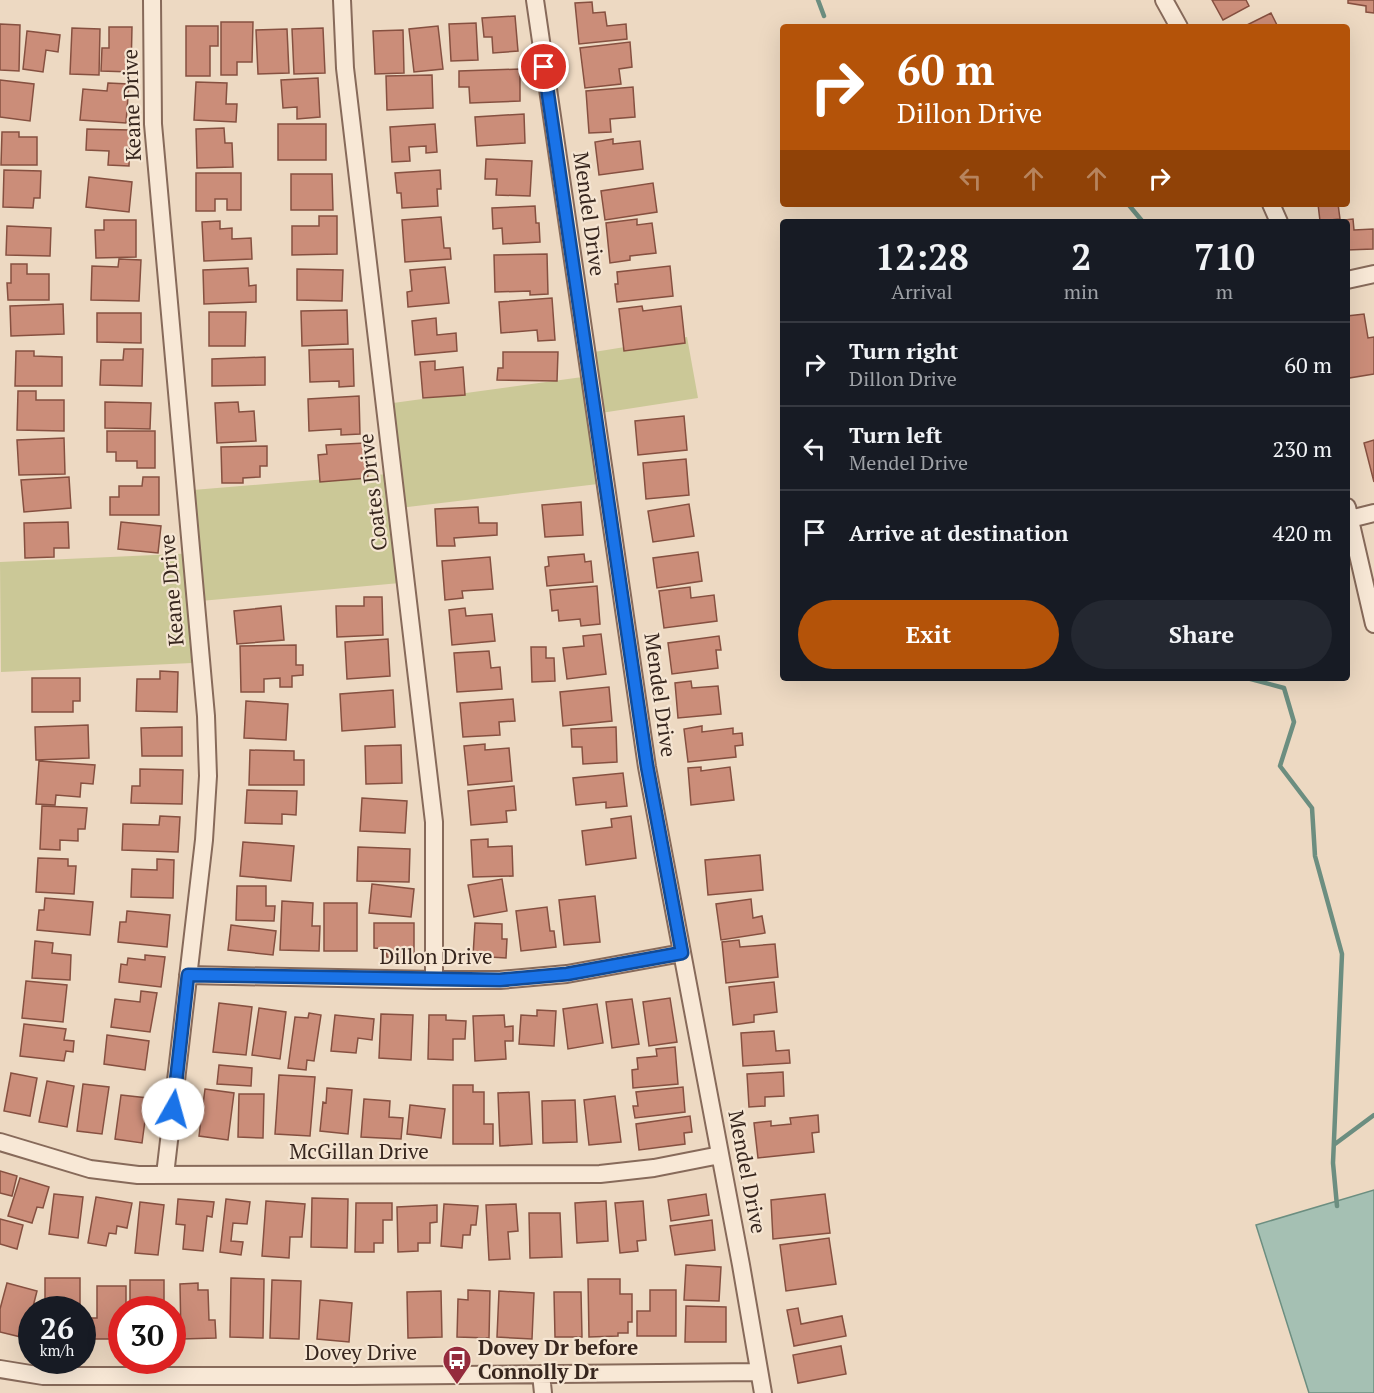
<!DOCTYPE html>
<html lang="en">
<head>
<meta charset="utf-8">
<style>
	body { margin:0; font-family:"PT Serif",serif; background:#242831; color:#f1f3f6; height:100vh; display:flex; flex-direction:column; font-size:22px; white-space:nowrap }
	* { box-sizing:border-box; margin:0 }
	p { font-size:20px; color:#9ea1a6 }
	.icon { flex:none; width:33px; height:33px; fill:none; stroke:currentColor; stroke-width:2; stroke-linecap:round; stroke-linejoin:round }
	.map { position:relative; flex:1; overflow:hidden }
	.panel { position:absolute; left:780px; top:219px; width:570px; height:462px; display:flex; flex-direction:column; background:#171b24; border-radius:6px; box-shadow:0 6px 24px #0002 }
	.panel>* { flex:none }
	.guide { position:absolute; left:780px; top:24px; width:570px; height:183px; border-radius:6px; box-shadow:0 6px 24px #0002; background:#b45309; color:#fff; overflow:hidden }
	.speed { position:absolute; left:18px; top:1296px; display:flex; gap:12px; font-size:30px; font-weight:700; text-align:center }
	.speed>* { display:grid; place-content:center; width:78px; height:78px; border-radius:50%; background:#171b24; box-shadow:0 6px 24px #0002; line-height:1 }
	.speed small { font-size:15px; font-weight:400 }
	.speed .limit { border:9px solid #d22; background:#fff; color:#111 }
	.pin { position:absolute; display:grid; place-items:center; width:51px; height:51px; color:#fff; margin:-26px; border:3px solid #fff; border-radius:50%; box-shadow:0 2px 6px #0007 }
	.me { position:absolute; width:66px; margin:-33px; rotate:7deg; stroke-linejoin:round; filter:drop-shadow(0 0 4px #0008) }
	.turn { display:flex; align-items:center; gap:21px; height:126px; padding:0 18px; font-size:27px }
	.turn .icon { width:78px; height:78px; stroke-width:2.5 }
	.turn b { display:block; font-size:42px; line-height:51px }
	.lanes { display:flex; align-items:center; height:57px; padding:0 18px; background:#0003; justify-content:center; gap:30px; direction:ltr }
	.lanes .off { opacity:.35 }
	.eta { display:flex; justify-content:space-evenly; align-items:center; height:102px; text-align:center }
	.eta b { font-size:36px; font-weight:700; line-height:42px }
	.action { display:flex; gap:12px; margin-top:auto; padding:12px 18px }
	.action a { flex:1; height:69px; border-radius:36px; background:#b45309; color:#fff; font-size:24px; font-weight:700; line-height:69px; text-align:center }
	.action a+a { background:#242831; color:#f1f3f6 }
	ul { padding:0; list-style:none }
	li { display:flex; align-items:center; gap:18px; height:84px; padding:0 18px; border-top:2px solid #363941 }
	li div { flex:1 }
	li b { display:block; font-size:22px }
	li em { font-style:normal }
	.map>svg:first-child { display:block }
	.green { fill:#cbc897 }
	.water { fill:#a5c0b3; stroke:#6c8e80; stroke-width:1.5 }
	.lines { fill:none; stroke-linecap:round; stroke-linejoin:round }
	.stream { stroke:#6c8e80; stroke-width:4.5 }
	.building { fill:#cb8d79; stroke:#865040; stroke-width:1.5 }
	.minor-casing { stroke:#876a5a; stroke-width:20 }
	.minor { stroke:#f8e8d6; stroke-width:16 }
	.route-casing { stroke:#114b97; stroke-width:15 }
	.route { stroke:#1a73e8; stroke-width:10 }
	.labels { text-anchor:middle; stroke-width:4.5; stroke-linejoin:round; paint-order:stroke }
	.street-label { font-size:21px; fill:#37261e; stroke:#f5e5d2 }
	.poi-label { font-size:21px; font-weight:bold; fill:#37261e; stroke:#f5e5d2; text-anchor:start }
</style>
</head>
<body>
<div class="map">
<svg width="1374" height="1393" viewBox="0 0 1374 1393">
	<rect width="100%" height="100%" fill="#edd9c2"/>
	<path class="green" d="M687 337 698 398 588 415 598 484 391 509 400 583 189 602 192 663 1 672 0 562 199 553 193 490 400 473 393 403 597 375 594 352Z"/>
	<path class="water" d="M1374 1190V1393H1309L1256 1225Z"/>
	<g class="lines">
		<path class="stream" d="M818 0 824 16
			M1128 204 1143 222
			M1247 678 1284 688 1294 722 1280 766 1312 808 1315 856 1342 954 1333 1163 1337 1206
			M1335 1144 1374 1115"/>
	</g>
	<path class="building" d="M1212 0H1246L1249 6 1223 20Z
		M1348 0H1374V13L1366 12V6L1348 3Z
		M592 2 593 13 605 12 607 26 626 24 627 39 579 44 575 3Z
		M1271 13 1278 27H1243Z
		M515 16 518 51 493 53 492 37H484L482 18Z
		M221 22H253L252 62H237V75H221Z
		M476 23 478 60 451 61 449 24Z
		M0 24 20 25 19 71 0 70Z
		M186 26H218V46H210V76H186Z
		M438 26 443 69 414 72 409 29Z
		M109 27H132L131 72 101 71 102 48H109Z
		M72 28 100 29 99 75 70 74Z
		M323 28 325 73 294 74 292 29Z
		M287 29 289 73 258 74 256 30Z
		M403 30 404 73 375 74 373 31Z
		M27 31 60 35 58 52 46 50 43 72 23 69Z
		M630 42 632 67 619 69 621 84 585 88 580 48Z
		M520 69V101L470 103 469 87H459V71Z
		M432 75 433 108 387 110 386 76Z
		M318 78 320 117 297 119V107L283 108 281 80Z
		M0 80 34 84 30 121 0 117Z
		M196 82 227 83 226 104H237L236 122 194 120Z
		M108 83 129 84 126 123 80 120 83 89 107 91Z
		M633 87 635 117 610 119 611 132 589 133 586 91Z
		M524 114 525 143 477 146 475 117Z
		M278 124H326V160H278Z
		M435 124 437 152 426 153V146L409 147 410 161 392 162 390 127Z
		M224 128 225 143H232L233 167 197 168 196 129Z
		M87 129 130 130 129 166 108 165 109 151 86 150Z
		M2 132H19V137H37V165H1Z
		M613 139V144L640 141 643 169 599 175 595 142Z
		M486 159 532 161 530 196 496 195 497 179H485Z
		M4 170 41 171 40 198H34L33 208 3 207Z
		M440 170 441 189H437L438 206 402 208 401 193H397L395 173Z
		M196 173H241V210H227V199H215V211H196Z
		M291 174H332L333 210H291Z
		M89 177 132 182 129 212 86 207Z
		M653 183 657 212 605 220 601 191Z
		M1318 204H1338L1340 219 1320 221Z
		M535 206 536 223H539L540 242 503 244 502 228 493 229 492 208Z
		M319 216H337V254L292 255V226H319Z
		M441 217 444 248H450L451 259 405 262 402 220Z
		M637 219V225L652 223 656 253 630 256V260L610 263 606 223Z
		M1353 219 1354 230 1373 229V249L1347 250V222H1326Z
		M104 220H136V257L96 258 95 230H104Z
		M220 221V229L232 228V239L251 238 252 259 204 261 202 222Z
		M7 226 51 228 50 256 6 255Z
		M547 254 548 294 530 295V291L495 292 494 255Z
		M119 259 141 260 139 301 91 300 92 266 118 267Z
		M11 264H27V274H49V300H8L7 283H11Z
		M670 266 673 296 617 302 615 284H618L617 272Z
		M445 267 449 303 408 307 407 292 412 291 410 270Z
		M248 268 249 286 256 285V302L204 304 203 270Z
		M297 269 343 270 342 301 297 300Z
		M552 298 555 340 538 341 537 330 501 333 499 302Z
		M63 304 64 334 11 336 10 306Z
		M642 306 643 311 681 306 685 343 624 351 619 309Z
		M347 310 348 344 302 346 301 311Z
		M209 312H246L245 346H209Z
		M97 313H141V343L97 342Z
		M1364 314 1368 338 1374 337V374L1349 378 1347 316Z
		M436 318 437 335 456 333 457 351 415 355 412 321Z
		M124 349H143L142 386 100 385 101 360H123Z
		M353 349 354 386 339 387V381L310 382 309 350Z
		M16 351H34V356L62 357V386H15Z
		M503 352H558L557 381 497 380 498 368H503Z
		M265 357V385L212 386V359Z
		M435 361V370L463 367 465 395 423 398 420 362Z
		M18 391H36V400H64V431L17 430Z
		M359 396 360 434 341 435V429L309 431 308 399Z
		M105 402 151 403 150 429 105 428Z
		M238 402 239 412 254 411 256 441 217 443 215 403Z
		M684 416 687 450 638 455 635 421Z
		M107 431H155V468H137V461H116V452H107Z
		M64 438 65 474 19 475 17 440Z
		M1374 440V482L1364 443Z
		M365 443 368 478 320 482 318 455 327 454 326 445Z
		M267 446V466H260V477L243 478V483H222L221 447Z
		M686 459 689 495 646 499 643 463Z
		M69 477 71 508 24 512 21 480Z
		M143 477H159V515H110V497H119V486H142Z
		M581 502 583 535 545 537 542 505Z
		M689 504 694 536 653 542 648 511Z
		M478 507 479 523H497V535L454 538 455 546H437L435 509Z
		M68 522 69 548H54V557L25 558 24 523Z
		M121 522 161 526 158 553 118 549Z
		M698 552 702 581 657 588 653 558Z
		M584 554 585 562 591 561 593 582 547 586 545 567 549 566 548 557Z
		M490 557 493 589 462 591 463 598 445 600 442 561Z
		M597 586 600 624 581 626 580 619 559 621 558 610 552 611 550 590Z
		M690 587 691 598 714 595 717 621 664 628 659 591Z
		M364 597H382L383 635 337 637 336 606H364Z
		M281 606 284 640 237 644 234 611Z
		M465 608 466 616 492 614 495 641 452 645 449 610Z
		M601 634 606 674 567 679 563 648 584 646 583 636Z
		M719 636 721 650H716L718 668 672 674 668 643Z
		M388 639 390 676 347 679 345 642Z
		M296 645V665H303V675L292 676V687H280V678L264 679V692H241L240 646Z
		M531 647H546V658H554L555 681 532 682Z
		M489 651 491 668 500 667 502 689 457 692 454 653Z
		M160 671 178 672 177 712 136 711 137 679H160Z
		M32 678H80V701H73V712H32Z
		M691 681 692 688 718 686 721 714 678 718 675 683Z
		M609 687 612 721 563 726 560 692Z
		M393 690 395 727 342 731 340 694Z
		M513 699 515 721 499 722 500 735 463 737 460 703Z
		M246 701 288 704 286 740 244 738Z
		M88 725 89 758 36 760 35 727Z
		M702 726V732L733 728V734L742 733 743 745 735 746 736 757 688 762 684 729Z
		M182 727V756H142L141 728Z
		M616 727 617 762 583 764 582 747H572L571 729Z
		M485 744V750L509 748 512 781 468 785 464 746Z
		M401 745 402 783 366 784 365 746Z
		M250 750 294 751V760H304V785H249Z
		M39 761 95 765 93 784 81 783 80 797 56 795 55 805 36 804Z
		M701 767V771L730 767 734 800 691 805 688 768Z
		M140 769 183 770 182 804 131 803 132 786H140Z
		M623 773 627 806 606 808V802L576 805 573 778Z
		M514 786 516 810 506 811 507 822 471 825 468 791Z
		M247 790 297 791 296 815 282 814V824L245 823Z
		M362 798 407 801 405 833 360 831Z
		M42 806 87 808 85 829H78V841L60 840V850L40 849Z
		M160 816 180 817 178 852 122 850 123 824 159 825Z
		M631 816 636 858 586 865 582 831 612 827 611 819Z
		M488 839V847L512 846 513 876 473 877 471 840Z
		M243 842 294 846 291 881 240 876Z
		M358 847 410 849 409 882 357 881Z
		M760 855 763 890 708 895 705 860Z
		M38 858 68 859V866H76L74 894 36 892Z
		M157 859 174 860 173 898 131 897 132 869 157 870Z
		M502 879 507 911 474 917 468 885Z
		M372 884 414 889 411 917 369 913Z
		M237 886H266V906H275L274 921 236 920Z
		M595 896 600 942 564 945 559 900Z
		M45 898 93 902 90 935 37 930 39 910H44Z
		M751 899 753 918 762 916 765 933 721 940 716 904Z
		M282 901 313 903 312 926H320L319 951 280 950Z
		M324 903H357V951H324Z
		M547 907 550 931H554L556 947 521 951 516 911Z
		M127 911 170 915 167 947 118 942 120 922H126Z
		M374 923H414V958L387 957 386 949 374 948Z
		M475 923 502 924V939H507L506 958 473 956Z
		M231 925 276 931 273 955 228 950Z
		M739 940 740 947 775 944 778 977 726 983 722 942Z
		M35 941 53 943 52 953 71 955 70 980 32 978Z
		M145 955 165 957 161 987 119 982 121 964 127 965 128 958 145 960Z
		M26 981 67 985 63 1022 22 1018Z
		M774 982 777 1012 754 1015V1022L733 1025 729 987Z
		M141 991 157 993 150 1032 111 1027 115 999 140 1002Z
		M670 998 677 1042 649 1046 643 1002Z
		M632 999 639 1044 612 1048 606 1002Z
		M219 1003 252 1007 246 1055 213 1052Z
		M597 1004 603 1043 568 1049 563 1009Z
		M259 1008 286 1012 280 1059 252 1055Z
		M537 1010 556 1011 554 1046 519 1044 521 1015 537 1016Z
		M309 1013 321 1015 314 1061 307 1060 306 1070 288 1068 295 1017 308 1018Z
		M381 1014 413 1015 411 1060 379 1058Z
		M335 1015 374 1019 372 1040 358 1038 356 1053 331 1051Z
		M429 1015H446V1020L466 1021 465 1039H453V1060L428 1059Z
		M504 1015 505 1027 513 1026V1041H505L506 1059 475 1061 473 1016Z
		M24 1024 66 1029 64 1040 74 1041 73 1052 66 1051 64 1061 20 1056Z
		M774 1031 776 1051 789 1050 790 1063 743 1066 741 1033Z
		M107 1035 149 1041 145 1070 104 1064Z
		M675 1047 678 1084 633 1088 632 1070 638 1069 637 1058 657 1056 656 1049Z
		M219 1065 252 1068 251 1086 217 1084Z
		M783 1072 784 1096 765 1097V1106L749 1107 747 1074Z
		M11 1073 37 1078 30 1116 4 1111Z
		M279 1075 315 1077 310 1136 275 1134Z
		M47 1081 74 1086 67 1127 39 1122Z
		M83 1084 109 1087 102 1134 77 1131Z
		M453 1085H473V1092H484V1124H493V1144H453Z
		M683 1087 685 1112 635 1118 633 1106H638L636 1092Z
		M327 1088 352 1090 348 1134 320 1131 323 1102 326 1103Z
		M205 1089 234 1093 228 1140 199 1136Z
		M529 1092 532 1144 500 1146 498 1093Z
		M239 1094H264L263 1138 238 1137Z
		M121 1095 148 1098 142 1143 115 1139Z
		M615 1096 621 1142 589 1145 584 1100Z
		M364 1099 390 1101 389 1117 403 1118 401 1139 361 1137Z
		M575 1100 577 1142 543 1143 542 1101Z
		M410 1105 445 1109 441 1138 407 1134Z
		M818 1115 819 1132 812 1133 814 1152 758 1158 754 1123 771 1121V1126L791 1124 790 1118Z
		M690 1116 692 1132 684 1133 685 1144 639 1150 636 1124Z
		M0 1171 17 1176 12 1196 0 1193Z
		M20 1178 49 1187 43 1208 37 1207 32 1223 8 1216Z
		M54 1194 83 1197 78 1238 49 1234Z
		M706 1194 709 1215 671 1221 668 1200Z
		M825 1194 830 1233 773 1239 771 1200Z
		M96 1197 132 1203 127 1228 117 1226 116 1234 109 1233 106 1246 88 1243Z
		M312 1198 348 1199 347 1248 311 1247Z
		M178 1199 214 1202 212 1217 207 1216 203 1251 183 1249 185 1225 176 1224Z
		M226 1199 250 1202 247 1224 233 1223 231 1241 243 1242 241 1255 220 1252Z
		M266 1201 305 1204 302 1237H290L289 1258 262 1256Z
		M606 1201 608 1241 577 1243 575 1203Z
		M643 1201 646 1240 637 1241 638 1251 620 1253 615 1203Z
		M140 1202 164 1205 158 1255 135 1253Z
		M356 1203H392V1220H383V1243H374V1252H355Z
		M444 1204 478 1206 476 1225H471L470 1235H463L462 1248 441 1246Z
		M516 1204 518 1231 508 1232 510 1259 489 1260 486 1205Z
		M437 1205V1222L430 1223V1243H418V1251L398 1252 397 1207Z
		M529 1213H560L562 1257 530 1258Z
		M0 1219 23 1225 17 1249 0 1244Z
		M712 1220 715 1250 675 1255 670 1226Z
		M829 1238 836 1284 786 1291 780 1245Z
		M686 1265 721 1267 719 1301 684 1300Z
		M45 1278H80V1310H45Z
		M231 1278 264 1279 263 1338 230 1337Z
		M588 1279H620V1294H632V1322H628V1333H618V1336L589 1337Z
		M130 1280H164V1310H130Z
		M272 1280 301 1281 299 1339 270 1338Z
		M7 1283 37 1291 25 1338 0 1332V1309Z
		M198 1283V1290H208L209 1320H215L216 1338 181 1339 180 1284Z
		M97 1286H126V1310H122V1339H90V1318H97Z
		M468 1290 490 1291 489 1338 457 1337 458 1299 468 1300Z
		M650 1290H676V1336H637V1311H650Z
		M441 1291 442 1337 408 1338 407 1292Z
		M499 1291 534 1293 532 1339 497 1337Z
		M554 1292H581L582 1337H555Z
		M320 1300 352 1303 349 1342 317 1339Z
		M686 1306 726 1307V1342H685Z
		M798 1308 801 1324 842 1316 846 1336 794 1346 787 1310Z
		M841 1346 846 1374 798 1383 793 1355Z"/>
	<g class="lines">
		<g class="minor-casing">
			<path id="minor" d="M152 0 153 124 206 716 208 776 204 840 165 1175
				M342 0 345 68 434 822V980
				M535 0 647 767 741 1265 763 1393
				M1164 0 1179 27
				M1271 204 1279 222
				M1347 280 1374 274
				M1347 507 1374 624
				M1350 519 1374 513
				M188 975 434 980H500L567 974 682 953
				M0 1142 90 1169 138 1175 600 1174 654 1168 720 1155
				M0 1369 43 1376H354L759 1372
				M541 1374 543 1393"/>
		</g>
		<use href="#minor" class="minor"/>
	</g>
	<g class="lines">
		<g class="route-casing">
			<path id="route" d="M173 1109 188 975 500 980 567 974 682 953 647 766 544 67"/>
		</g>
		<use href="#route" class="route"/>
	</g>
	<defs>
		<g id="bus-pin" transform="scale(1.5)"><path d="M0 17L-7.5 6A9.5 9.5 0 1 1 7.5 6Z" fill="#952b3d" stroke="#f5e5d2"/><path d="M-5-6H5V4H4V6H2V4H-2V6H-4V4H-5ZM-3.5-4V0h7V-4ZM-3.5 1.2v1.5H-2V1.2ZM2 1.2v1.5H3.5V1.2Z" fill="#fff"/></g>
	</defs>
	<g fill-rule="evenodd">
		<use href="#bus-pin" x="457" y="1360"/>
	</g>
	<g class="labels">
		<g class="street-label">
			<text transform="translate(132 105) rotate(-92)" y="7">Keane Drive</text>
			<text transform="translate(589 214) rotate(82)" y="7">Mendel Drive</text>
			<text transform="translate(373 492) rotate(-97)" y="7">Coates Drive</text>
			<text transform="translate(172 590) rotate(-95)" y="7">Keane Drive</text>
			<text transform="translate(660 695) rotate(82)" y="7">Mendel Drive</text>
			<text x="436" y="964">Dillon Drive</text>
			<text x="359" y="1159">McGillan Drive</text>
			<text transform="translate(747 1172) rotate(79)" y="7">Mendel Drive</text>
			<text x="361" y="1360">Dovey Drive</text>
		</g>
		<g class="poi-label">
			<text x="478" y="1355">Dovey Dr before<tspan x="478" dy="24">Connolly Dr</tspan></text>
		</g>
	</g>
</svg>
<div class="speed"><div>26<small>km/h</small></div><div class="limit">30</div></div>
<div class="pin" style="left:544px;top:67px;background:#d93025"><svg class="icon" aria-label="arrive" viewBox="0 0 24 24"><path d="M6 21V4h12l-3 4 3 4H6"/></svg></div>
<svg class="me" style="left:173px;top:1109px" viewBox="-20 -20 40 40"><circle r="19" fill="#fff"/><path d="M0-13L10 11 0 6-10 11z" fill="#1a73e8"/></svg>
<div class="guide">
<div class="turn"><svg class="icon" aria-label="right" viewBox="0 0 24 24"><path d="M7 20v-9h11M14 6l5 5-5 5"/></svg><div><b>60 m</b>Dillon Drive</div></div>
<div class="lanes"><svg class="icon off" aria-label="left" viewBox="0 0 24 24"><path d="M17 20v-9H6M10 6l-5 5 5 5"/></svg><svg class="icon off" aria-label="ahead" viewBox="0 0 24 24"><path d="M12 20V5M6 11l6-6 6 6"/></svg><svg class="icon off" aria-label="ahead" viewBox="0 0 24 24"><path d="M12 20V5M6 11l6-6 6 6"/></svg><svg class="icon" aria-label="right" viewBox="0 0 24 24"><path d="M7 20v-9h11M14 6l5 5-5 5"/></svg></div>
</div>
<section class="panel">
<div class="eta">
<div><b>12:28</b><p>Arrival</p></div>
<div><b>2</b><p>min</p></div>
<div><b>710</b><p>m</p></div>
</div>
<ul>
<li><svg class="icon" aria-label="right" viewBox="0 0 24 24"><path d="M7 20v-9h11M14 6l5 5-5 5"/></svg><div><b>Turn right</b><p>Dillon Drive</p></div><em>60 m</em></li>
<li><svg class="icon" aria-label="left" viewBox="0 0 24 24"><path d="M17 20v-9H6M10 6l-5 5 5 5"/></svg><div><b>Turn left</b><p>Mendel Drive</p></div><em>230 m</em></li>
<li><svg class="icon" aria-label="arrive" viewBox="0 0 24 24"><path d="M6 21V4h12l-3 4 3 4H6"/></svg><div><b>Arrive at destination</b></div><em>420 m</em></li>
</ul>
<div class="action"><a>Exit</a><a>Share</a></div>
</section>
</div>
</body>
</html>
